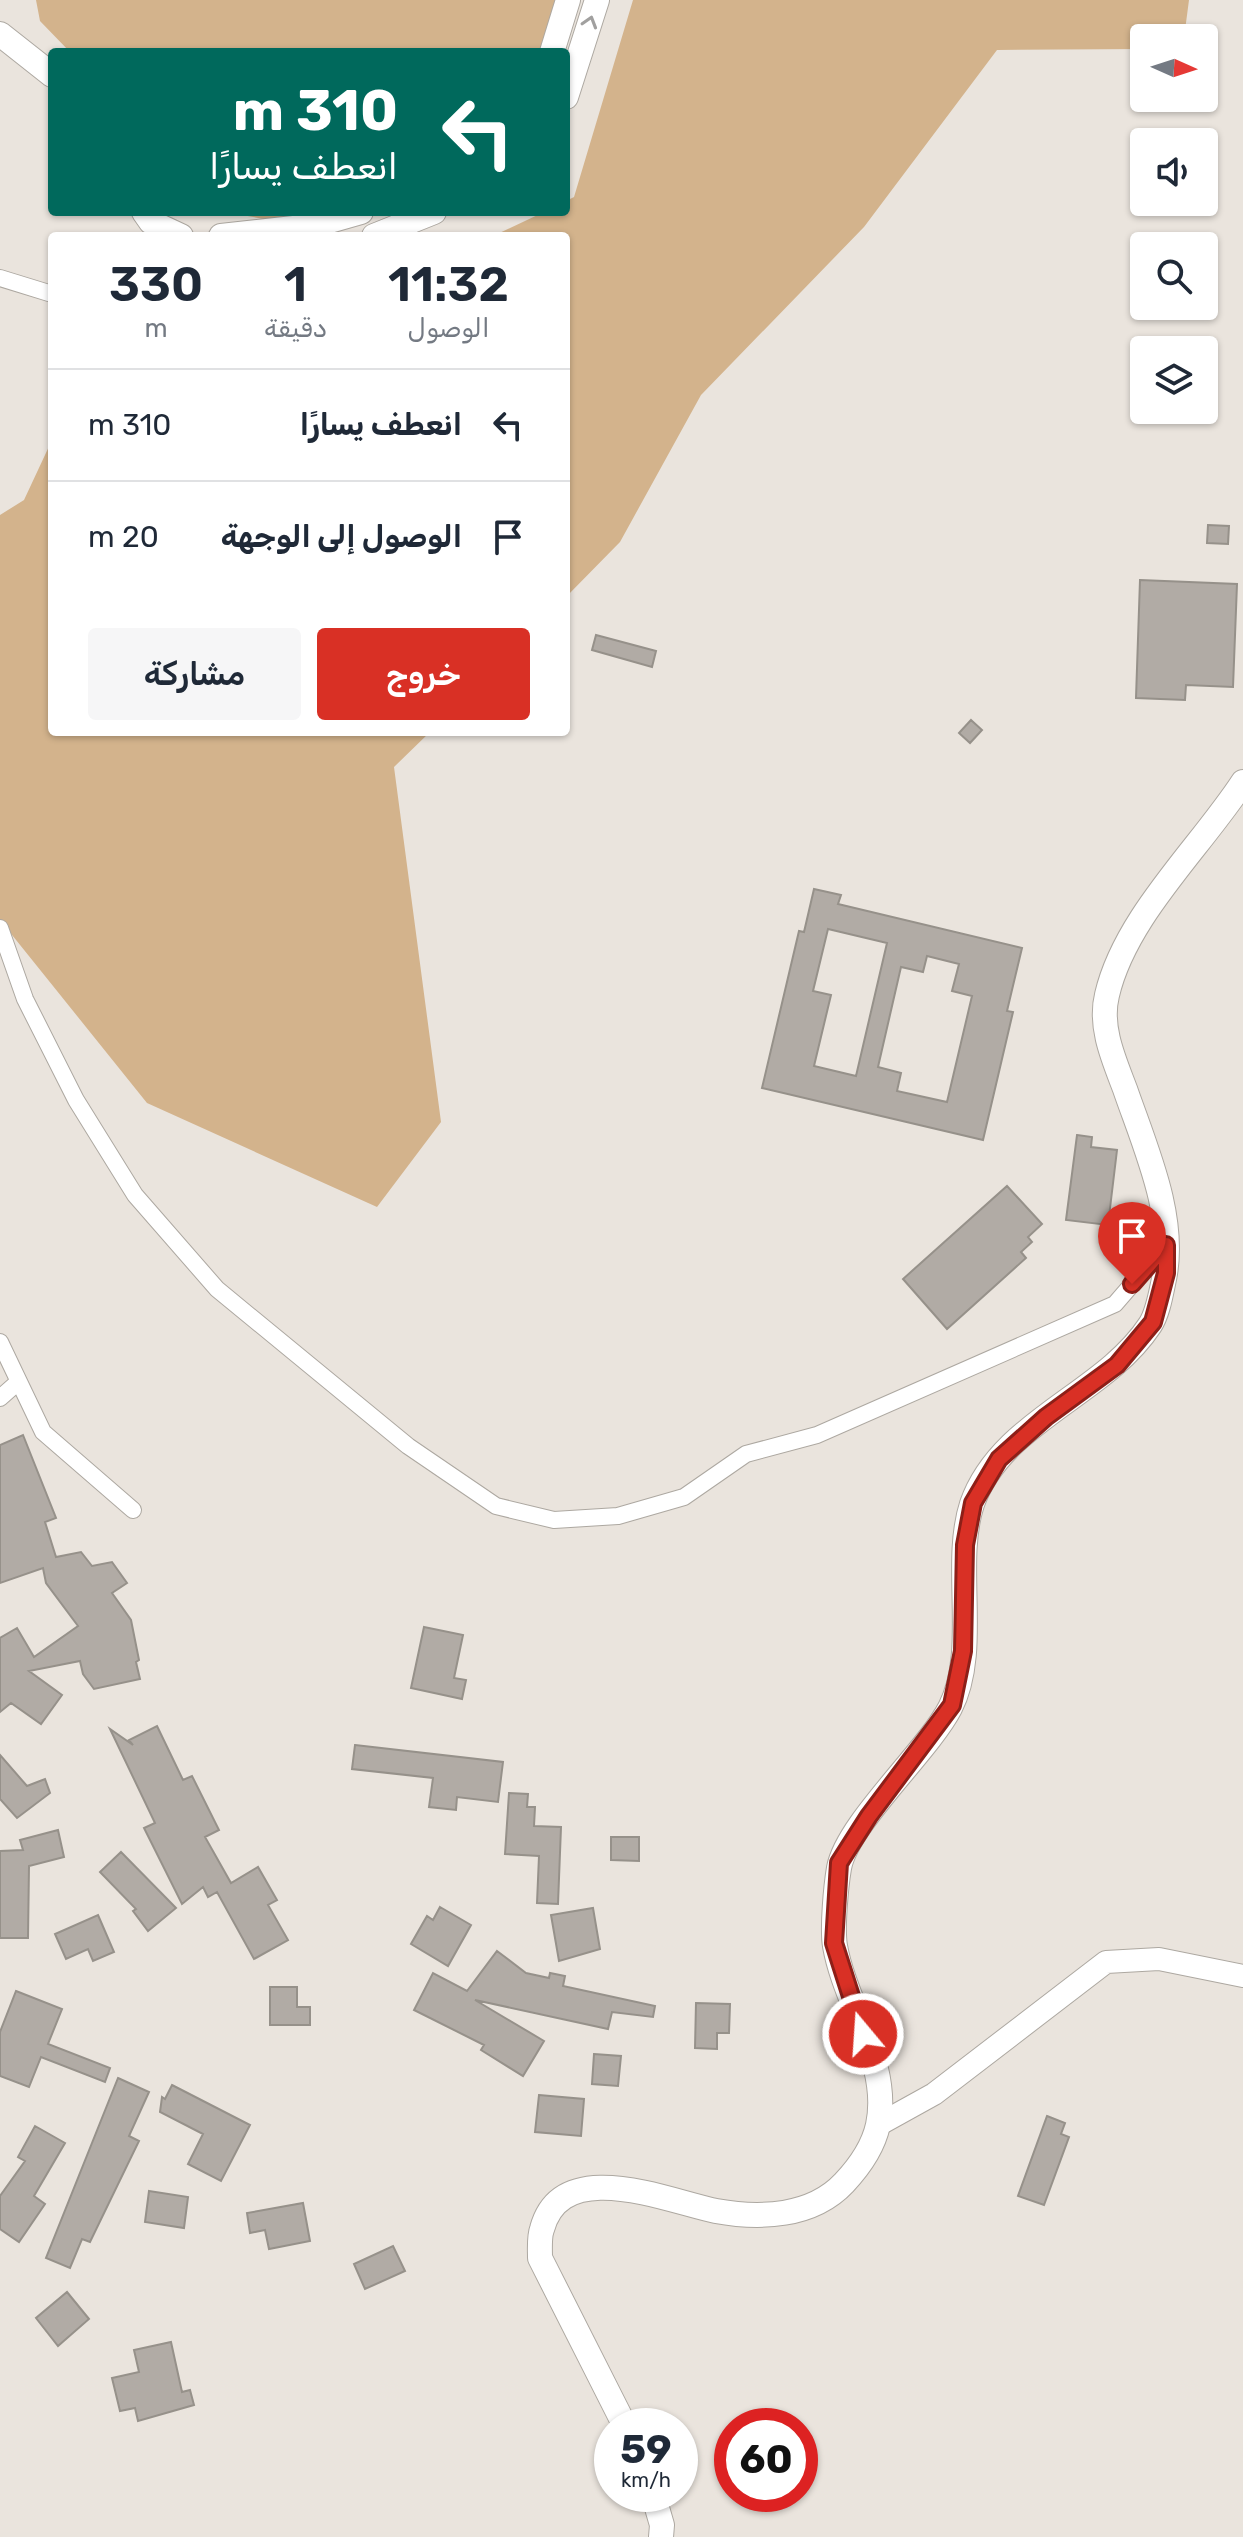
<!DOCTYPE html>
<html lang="ar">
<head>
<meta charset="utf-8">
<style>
	body { margin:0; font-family:Rubik,"Noto Sans Arabic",sans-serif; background:#f6f6f7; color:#1f2937; direction:rtl; height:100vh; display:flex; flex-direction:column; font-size:30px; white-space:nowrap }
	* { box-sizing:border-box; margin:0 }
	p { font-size:26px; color:#747a83 }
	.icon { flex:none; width:44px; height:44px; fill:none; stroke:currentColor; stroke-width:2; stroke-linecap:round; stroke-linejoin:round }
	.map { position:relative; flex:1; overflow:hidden; direction:ltr }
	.drawer { position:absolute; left:48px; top:232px; width:522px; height:504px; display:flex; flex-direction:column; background:#fff; border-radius:8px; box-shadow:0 2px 6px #0004; direction:rtl }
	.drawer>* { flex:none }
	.guide { position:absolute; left:48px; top:48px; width:522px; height:168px; border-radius:8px; box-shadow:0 2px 6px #0004; direction:rtl; background:#00695c; color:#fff; overflow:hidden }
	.needle { width:52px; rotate:93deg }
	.tools { position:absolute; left:1130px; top:24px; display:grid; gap:16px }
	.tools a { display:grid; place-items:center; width:88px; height:88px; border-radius:8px; background:#fff; box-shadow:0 2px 6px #0004; font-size:40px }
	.speed { position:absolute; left:594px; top:2408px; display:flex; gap:16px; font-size:40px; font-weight:700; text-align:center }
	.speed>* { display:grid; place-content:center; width:104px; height:104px; border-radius:50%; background:#fff; box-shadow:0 2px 6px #0004; line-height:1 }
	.speed small { font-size:20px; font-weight:400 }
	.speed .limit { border:12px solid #d22; background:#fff; color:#111 }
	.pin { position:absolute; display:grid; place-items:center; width:68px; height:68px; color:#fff; margin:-82px -34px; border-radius:50% 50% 50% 0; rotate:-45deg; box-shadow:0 0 8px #0007 }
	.pin .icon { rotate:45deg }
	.me { position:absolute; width:88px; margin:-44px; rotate:342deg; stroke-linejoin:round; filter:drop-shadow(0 0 6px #0008) }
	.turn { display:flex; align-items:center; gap:28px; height:168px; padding:0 40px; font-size:36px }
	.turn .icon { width:104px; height:104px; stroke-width:2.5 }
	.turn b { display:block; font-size:56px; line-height:68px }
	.eta { display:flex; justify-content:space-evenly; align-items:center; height:136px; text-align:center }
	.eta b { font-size:48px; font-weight:600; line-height:56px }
	.cta { display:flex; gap:16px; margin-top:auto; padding:16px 40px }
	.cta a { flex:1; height:92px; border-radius:8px; background:#d93025; color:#fff; font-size:32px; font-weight:600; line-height:92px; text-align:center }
	.cta a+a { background:#f6f6f7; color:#1f2937 }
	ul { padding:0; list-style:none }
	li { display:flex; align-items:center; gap:24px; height:112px; padding:0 40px; border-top:2px solid #e0e1e3 }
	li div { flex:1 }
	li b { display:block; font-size:30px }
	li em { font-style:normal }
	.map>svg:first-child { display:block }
	.green { fill:#d3b38c }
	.building { fill:#b1aba5; stroke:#96918a; stroke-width:2; fill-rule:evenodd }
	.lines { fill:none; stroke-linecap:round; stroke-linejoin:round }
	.street-casing { stroke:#ada8a1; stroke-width:18 }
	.secondary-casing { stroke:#ada8a1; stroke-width:24 }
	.primary-casing { stroke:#ada8a1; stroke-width:26 }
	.street { stroke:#fff; stroke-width:16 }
	.secondary { stroke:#fff; stroke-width:22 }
	.primary { stroke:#fff; stroke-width:24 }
	.oneway { stroke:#a1a09f }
	.route-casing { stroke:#8d1f18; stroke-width:20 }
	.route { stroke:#d93025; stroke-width:14 }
</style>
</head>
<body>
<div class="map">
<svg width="1243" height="2537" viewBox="0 0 1243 2537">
	<rect width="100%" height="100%" fill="#eae4dd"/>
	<path class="green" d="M36 0H573L556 52H70L40 21Z
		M633 0H1189L1184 38H1144V49L997 50 864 227 701 395 620 542 566 597V236H493L544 212H566V201L574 197Z
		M225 212H380L336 232Z
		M52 440V732H430L394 767 441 1122 377 1207 147 1103 0 920V515L24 500Z"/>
	<path class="building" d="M1208 525 1229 526 1228 544 1207 543Z
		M1140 580 1237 584 1233 687 1186 685 1185 700 1136 698Z
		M596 635 656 651 652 667 592 650Z
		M971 720 982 730 970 743 959 733Z
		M814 889 841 895 838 904 1022 948 1007 1011 1013 1012 983 1140 762 1088 799 931 804 932ZM828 929 887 943 856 1076 814 1066 831 995 813 991ZM927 956 959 964 952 991 972 996 947 1102 897 1091 901 1073 878 1067 901 967 923 972Z
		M1077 1135 1092 1137 1091 1147 1117 1150 1108 1225 1066 1220Z
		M1007 1186 1042 1224 1028 1237 1032 1242 1021 1252 1026 1258 947 1329 903 1279Z
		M23 1435 56 1518 45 1522 56 1557 81 1552 92 1566 112 1562 127 1583 112 1593 131 1620 139 1660 136 1662 140 1679 94 1689 83 1674 80 1661 29 1671 62 1695 41 1724 11 1703 0 1712V1638L17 1628 34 1657 78 1626 46 1583 43 1568 0 1583V1445Z
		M424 1627 463 1635 454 1678 466 1680 462 1699 411 1688Z
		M157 1726 183 1780 192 1776 219 1830 205 1837 231 1883 258 1867 277 1900 268 1905 288 1940 254 1959 217 1892 208 1897 203 1887 182 1904 144 1828 155 1823 110 1729 133 1745 129 1740Z
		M355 1745 503 1762 498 1802 457 1797 456 1810 429 1807 433 1778 352 1769Z
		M0 1755 27 1786 45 1779 50 1793 17 1818 0 1799Z
		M509 1793 528 1794 527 1807H535L534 1826 561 1827 558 1904 537 1903 539 1856 505 1854Z
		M58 1830 64 1857 29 1866 28 1938H0V1851L23 1850 20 1840Z
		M611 1837H639V1861L611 1860Z
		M121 1852 176 1908 148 1931 133 1911 136 1909 100 1872Z
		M440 1907 471 1925 448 1966 411 1944 427 1916 433 1920Z
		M593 1908 600 1949 559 1961 551 1915Z
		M98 1915 114 1952 93 1961 88 1949 66 1959 55 1934Z
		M497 1951 526 1973 549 1978 550 1973 565 1976 563 1986 655 2006 653 2017 612 2012 608 2029 475 2000 544 2041 523 2076 481 2050 484 2045 414 2010 433 1973 467 1991Z
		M270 1987H297V2007H310V2025H270Z
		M16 1991 62 2009 48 2044 110 2068 105 2082 41 2057 29 2087 0 2076V2032Z
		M696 2003 730 2004 729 2033H717V2049L695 2048Z
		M594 2054 621 2056 618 2086 592 2084Z
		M118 2078 149 2092 129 2136 139 2141 90 2242 82 2239 70 2268 46 2258Z
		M172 2085 250 2125 221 2181 188 2164 203 2134 160 2112 162 2097 165 2099Z
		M539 2095 584 2099 581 2136 535 2132Z
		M1047 2116 1065 2123 1061 2134 1069 2137 1044 2205 1018 2196Z
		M35 2126 65 2143 34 2196 45 2204 19 2242 0 2229V2196L25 2161 18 2157Z
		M149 2191 188 2197 184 2228 145 2222Z
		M303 2203 310 2241 269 2249 265 2230 250 2233 247 2213Z
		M393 2246 405 2271 365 2289 354 2264Z
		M67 2292 89 2319 58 2346 36 2318Z
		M171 2342 182 2392 190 2390 194 2405 138 2421 135 2408 120 2411 112 2378 139 2372 134 2350Z"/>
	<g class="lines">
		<g class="street-casing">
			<path id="street" d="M0 278 52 294
				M0 928 25 999 76 1100 135 1195 217 1289 408 1446 496 1506 554 1520 618 1516 684 1497 746 1454 817 1435 1115 1304 1166 1245
				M0 1342 43 1432 133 1510
				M0 1398 17 1383"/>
		</g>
		<g class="secondary-casing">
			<path id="secondary" d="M878 2125 934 2094 1106 1962 1159 1959 1243 1976"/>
		</g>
		<g class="primary-casing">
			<path id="primary" d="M0 34 52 75
				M552 52 568 0
				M566 97 597 0
				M144 212 151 222 181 236
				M221 236 312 226 361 212
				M374 236 434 212
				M625 2426 540 2258C540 2249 539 2237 542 2229 562 2155 667 2201 716 2211 760 2219 812 2217 844 2183 859 2167 873 2148 878 2125 891 2064 845 2004 835 1946 832 1928 836 1886 839 1868 847 1824 927 1752 950 1708 980 1650 952 1565 972 1504 1001 1421 1104 1395 1150 1325 1158 1313 1161 1293 1164 1279 1177 1217 1145 1147 1125 1089 1114 1060 1099 1027 1107 995 1125 917 1200 848 1243 782
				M653 2494 662 2525 661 2537"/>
		</g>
		<use href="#street" class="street"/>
		<use href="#secondary" class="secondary"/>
		<use href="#primary" class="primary"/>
	</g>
	<defs><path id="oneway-chevron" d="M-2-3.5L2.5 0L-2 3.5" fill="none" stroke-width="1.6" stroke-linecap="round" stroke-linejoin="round" transform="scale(2)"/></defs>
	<use class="oneway" href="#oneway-chevron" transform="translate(590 22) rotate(-73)"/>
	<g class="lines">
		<g class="route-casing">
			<path id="route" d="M863 2034 834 1943 839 1863 869 1816 952 1705 963 1651 965 1545 973 1503 999 1459 1046 1417 1117 1365 1153 1322 1166 1273V1245L1132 1284"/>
		</g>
		<use href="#route" class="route"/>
	</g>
</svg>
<div class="tools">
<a><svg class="needle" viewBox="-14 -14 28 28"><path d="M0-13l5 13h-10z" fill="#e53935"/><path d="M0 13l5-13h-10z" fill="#747a83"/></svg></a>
<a><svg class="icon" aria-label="sound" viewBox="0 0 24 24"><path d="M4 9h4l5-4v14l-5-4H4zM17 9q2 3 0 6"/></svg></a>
<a><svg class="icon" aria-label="search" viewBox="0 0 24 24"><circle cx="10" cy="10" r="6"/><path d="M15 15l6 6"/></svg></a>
<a><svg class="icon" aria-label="layers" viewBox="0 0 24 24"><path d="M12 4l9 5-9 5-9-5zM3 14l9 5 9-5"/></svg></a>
</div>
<div class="speed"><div>59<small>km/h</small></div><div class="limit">60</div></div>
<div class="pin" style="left:1132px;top:1284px;background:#d93025"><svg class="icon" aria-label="arrive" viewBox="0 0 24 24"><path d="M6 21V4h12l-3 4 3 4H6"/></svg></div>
<svg class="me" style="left:863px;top:2034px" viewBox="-20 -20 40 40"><circle r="17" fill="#d93025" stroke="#fff" stroke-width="3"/><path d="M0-11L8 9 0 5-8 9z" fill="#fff"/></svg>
<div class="guide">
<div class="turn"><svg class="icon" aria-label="left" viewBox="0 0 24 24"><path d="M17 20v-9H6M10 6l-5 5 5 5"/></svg><div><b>310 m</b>انعطف يسارًا</div></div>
</div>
<section class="drawer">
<div class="eta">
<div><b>11:32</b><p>الوصول</p></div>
<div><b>1</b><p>دقيقة</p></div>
<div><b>330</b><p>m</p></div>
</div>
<ul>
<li><svg class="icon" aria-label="left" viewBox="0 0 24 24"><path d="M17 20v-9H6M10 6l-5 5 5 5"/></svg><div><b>انعطف يسارًا</b></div><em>310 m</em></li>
<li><svg class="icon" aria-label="arrive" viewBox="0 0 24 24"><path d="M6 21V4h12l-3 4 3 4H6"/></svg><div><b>الوصول إلى الوجهة</b></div><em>20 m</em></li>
</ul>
<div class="cta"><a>خروج</a><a>مشاركة</a></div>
</section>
</div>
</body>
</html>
